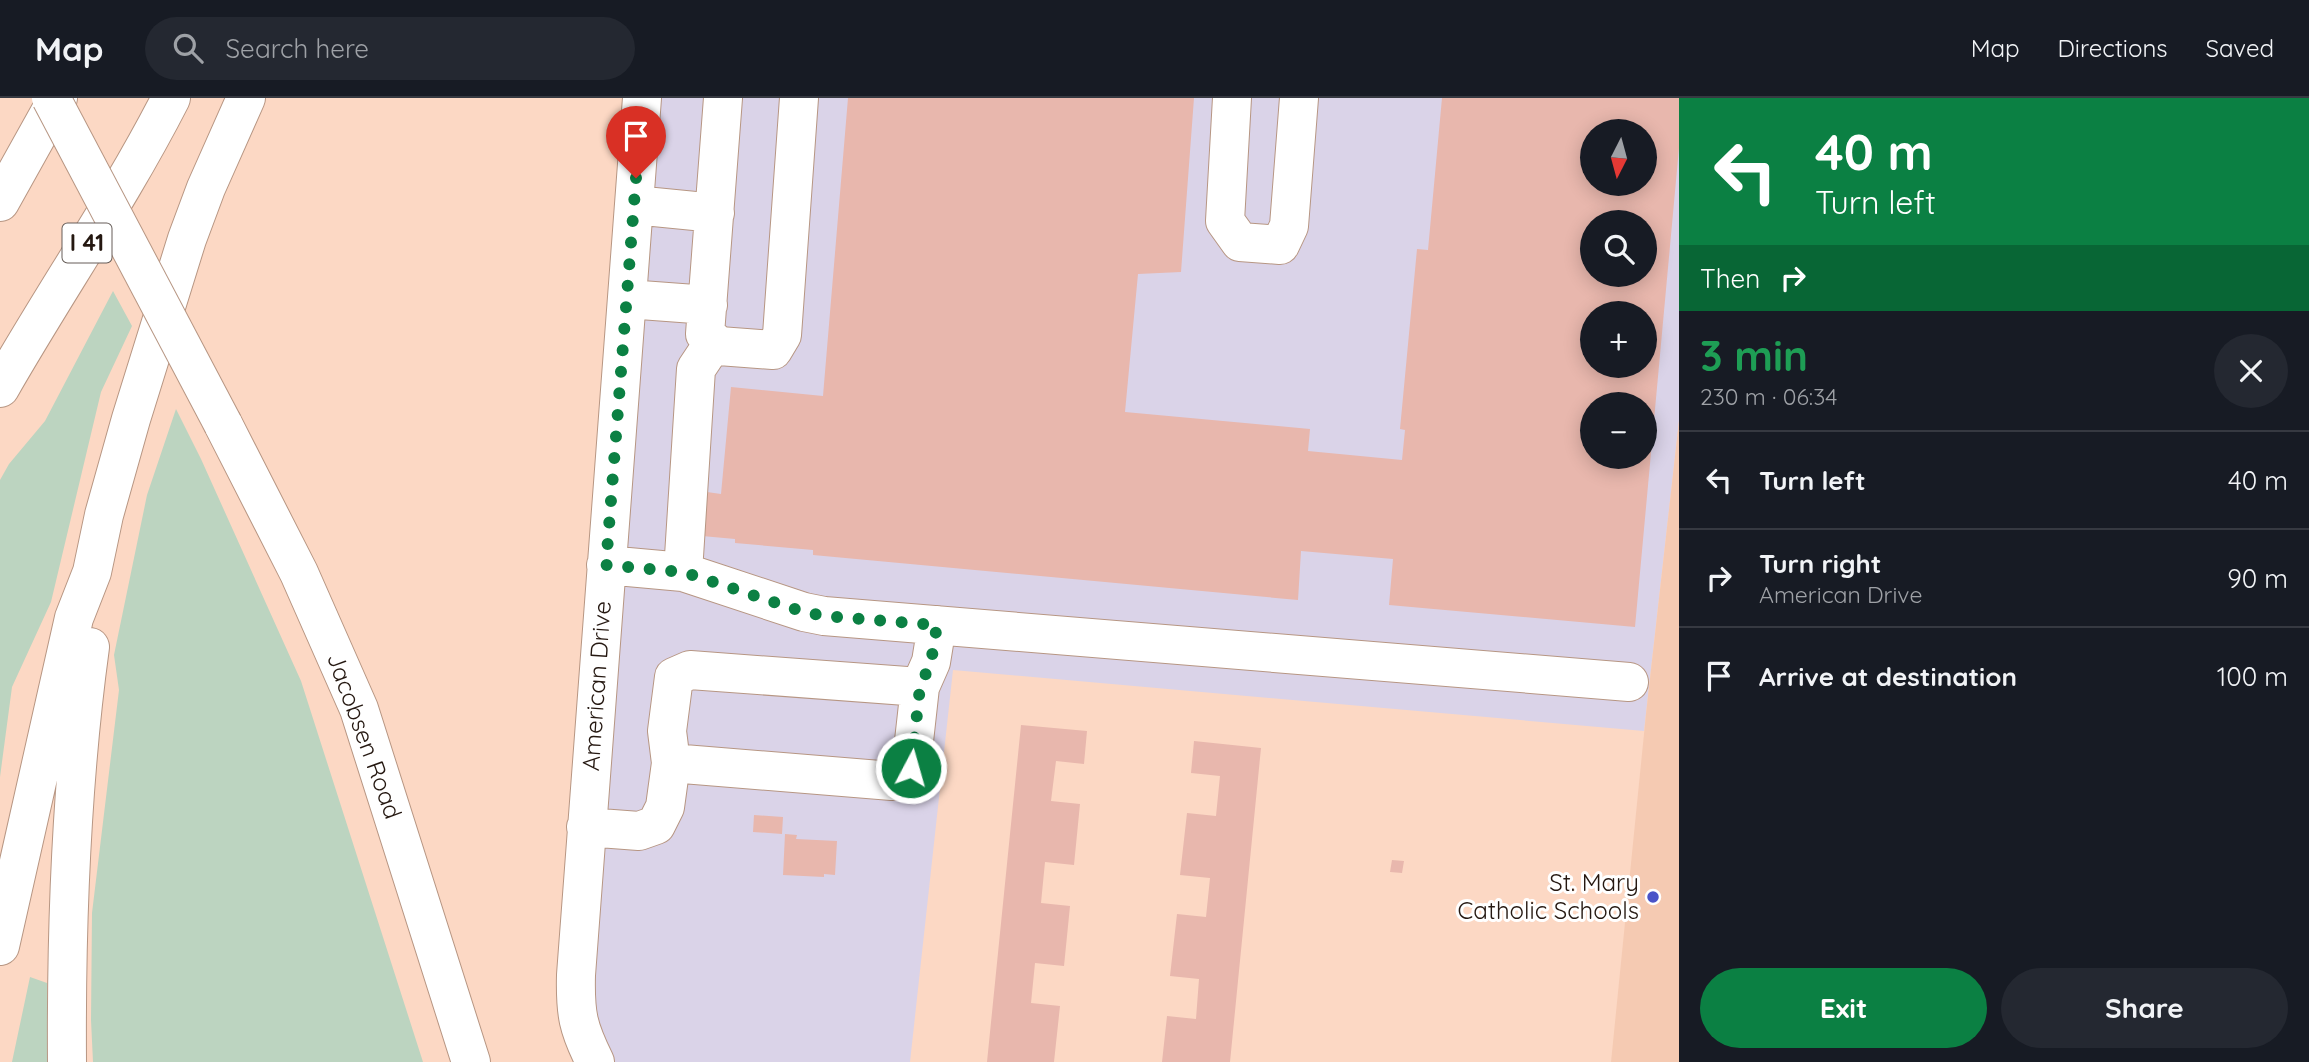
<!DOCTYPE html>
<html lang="en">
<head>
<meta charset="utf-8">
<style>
	body { margin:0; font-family:Quicksand,sans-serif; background:#242831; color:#f1f3f6; height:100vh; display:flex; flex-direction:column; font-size:26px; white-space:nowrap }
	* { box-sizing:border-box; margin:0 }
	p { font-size:23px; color:#9ea1a6 }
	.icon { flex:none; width:38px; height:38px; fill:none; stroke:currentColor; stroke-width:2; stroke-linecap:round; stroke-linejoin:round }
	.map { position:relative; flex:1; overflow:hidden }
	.drawer { display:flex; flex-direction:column; background:#171b24; width:630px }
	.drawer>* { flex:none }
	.hud { background:#0b8043; color:#fff; overflow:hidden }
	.needle { width:46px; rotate:186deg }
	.controls { position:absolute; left:1580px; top:21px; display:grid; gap:14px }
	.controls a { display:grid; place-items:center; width:77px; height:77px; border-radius:50%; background:#171b24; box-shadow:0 4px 18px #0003; font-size:35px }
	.pin { position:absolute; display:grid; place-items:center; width:60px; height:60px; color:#fff; margin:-72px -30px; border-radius:50% 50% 50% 0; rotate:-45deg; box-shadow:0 0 7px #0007 }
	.pin .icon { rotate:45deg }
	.me { position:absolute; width:77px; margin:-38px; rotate:6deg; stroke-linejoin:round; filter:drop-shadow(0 0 5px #0008) }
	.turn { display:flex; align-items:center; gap:24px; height:147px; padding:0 21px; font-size:32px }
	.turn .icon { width:91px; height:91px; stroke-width:2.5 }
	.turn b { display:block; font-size:49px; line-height:60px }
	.then { display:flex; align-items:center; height:66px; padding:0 21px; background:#0003; gap:14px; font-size:26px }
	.round { display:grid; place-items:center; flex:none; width:74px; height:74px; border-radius:37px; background:#242831 }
	.headline { display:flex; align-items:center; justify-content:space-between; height:119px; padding:0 21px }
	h1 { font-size:42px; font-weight:700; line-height:52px; color:#1e9e55 }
	.action { display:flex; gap:14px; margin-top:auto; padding:14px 21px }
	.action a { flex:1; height:80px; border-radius:42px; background:#0b8043; color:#fff; font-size:28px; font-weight:700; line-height:80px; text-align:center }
	.action a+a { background:#242831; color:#f1f3f6 }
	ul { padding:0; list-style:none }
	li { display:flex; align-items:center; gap:21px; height:98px; padding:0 21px; border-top:2px solid #363941 }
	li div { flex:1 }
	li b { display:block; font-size:26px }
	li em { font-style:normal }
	header { display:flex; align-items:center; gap:42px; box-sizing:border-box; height:98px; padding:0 35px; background:#171b24; border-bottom:2px solid #363941 }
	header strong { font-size:33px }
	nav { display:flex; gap:38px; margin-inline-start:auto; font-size:24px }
	.search { width:490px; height:63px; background:#242831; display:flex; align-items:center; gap:18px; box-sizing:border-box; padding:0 24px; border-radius:38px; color:#9ea1a6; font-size:26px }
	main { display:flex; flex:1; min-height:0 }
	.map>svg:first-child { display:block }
	.industrial { fill:#dad3e8; fill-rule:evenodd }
	.built { fill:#f5cab2 }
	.green { fill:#bcd4c0 }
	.building { fill:#e8b7ad; fill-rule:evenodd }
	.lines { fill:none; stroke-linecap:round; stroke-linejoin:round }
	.minor-casing { stroke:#b79683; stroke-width:40 }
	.major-casing { stroke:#b79683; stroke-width:40 }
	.highway-casing { stroke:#b79683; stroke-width:40 }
	.minor { stroke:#fff; stroke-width:38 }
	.major { stroke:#fff; stroke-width:38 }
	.highway { stroke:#fff; stroke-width:38 }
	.major-bridge-casing { stroke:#b79683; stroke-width:40; stroke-linecap:butt }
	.major-bridge { stroke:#fff; stroke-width:38 }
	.route { stroke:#0b8043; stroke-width:12; stroke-dasharray:0 21.6 }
	.poi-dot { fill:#4a53c8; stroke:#fff; stroke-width:2.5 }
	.labels { text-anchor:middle; stroke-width:6; stroke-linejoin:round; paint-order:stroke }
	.shield { fill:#fff; stroke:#665d58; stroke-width:2 }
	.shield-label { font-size:23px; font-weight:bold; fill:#251811 }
	.street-label { font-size:24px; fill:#251811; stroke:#fff }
	.poi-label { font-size:24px; fill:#251811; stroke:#fff; text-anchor:end }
</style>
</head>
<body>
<header>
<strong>Map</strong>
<div class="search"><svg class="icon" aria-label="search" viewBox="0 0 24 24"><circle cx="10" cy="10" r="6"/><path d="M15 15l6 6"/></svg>Search here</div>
<nav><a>Map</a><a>Directions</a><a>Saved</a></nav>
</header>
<main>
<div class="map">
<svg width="1679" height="964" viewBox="0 0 1679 964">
	<rect width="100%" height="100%" fill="#fcd8c4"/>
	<path class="industrial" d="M658 0H1679V323L1644 633 953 572 910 964H611L603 949 592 890ZM1592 33H1645V86H1592ZM1592 124H1645V177H1592ZM1592 215H1645V268H1592ZM1592 306H1645V359H1592Z"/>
	<path class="built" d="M1679 323V964H1611L1646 616Z"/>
	<path class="green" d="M113 193 132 228 101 294 51 504 12 589 0 679V382L9 366 45 323Z
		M176 311 201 361 301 583 423 964H93L91 922 92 815 119 592 114 557 147 397Z
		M30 879 47 885V964H12Z"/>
	<path class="building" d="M848 0H1194L1181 174 1138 176 1125 314 1310 331 1308 353 1402 362 1405 332 1400 331 1417 151 1428 152 1442 0H1679V50L1635 529 1389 507 1393 461 1301 453 1298 502 813 457V452L735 445V441L702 438 707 394 721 396 731 289 823 298ZM1592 33H1645V86H1592ZM1592 124H1645V177H1592ZM1592 215H1645V268H1592ZM1592 306H1645V359H1592Z
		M1021 627 1087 633 1084 666 1056 663 1051 703 1080 706 1074 767 1045 764 1041 805 1070 808 1064 868 1035 865 1031 905 1060 908 1054 964H987Z
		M1194 643 1261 650 1230 964H1162L1167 918 1196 921 1199 881 1170 878 1177 816 1206 819 1210 780 1180 777 1187 715 1216 718 1220 678 1191 675Z
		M754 717 783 719 782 736 753 734Z
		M785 736 797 737 796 741 837 743 835 777 824 776V779L783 777Z
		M1392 762 1404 763 1402 775 1390 774Z"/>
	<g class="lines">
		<g class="minor-casing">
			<path id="minor" d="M723 0 705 236 719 248 773 252 782 237 799 0
				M1232 0 1225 123 1240 144 1280 147 1289 128 1299 0
				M634 107 715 115
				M627 201 708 207
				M606 467 683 474 696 271 714 244
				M683 474 804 514 824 518 1629 584
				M671 665 667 633 674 579 690 572 920 589
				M586 729 639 733 656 727 665 709 671 665 892 683 911 670 920 589 931 564 937 527
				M595 964C578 930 575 916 576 877L642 0"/>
		</g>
		<g class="major-casing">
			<path id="major" d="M223 326 299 475 359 611 471 964"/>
		</g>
		<g class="highway-casing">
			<path id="highway" d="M0 104 58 0
				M0 290C56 192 120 100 171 0
				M0 848 74 520 92 474 104 417 131 321 187 141 206 90 246 0
				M67 964C66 825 71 687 90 549"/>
		</g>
		<use href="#minor" class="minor"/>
		<use href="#major" class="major"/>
		<use href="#highway" class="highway"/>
		<g class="major-bridge-casing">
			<path id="major-bridge" d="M51 0 223 326"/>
		</g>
		<use href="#major-bridge" class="major-bridge"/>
	</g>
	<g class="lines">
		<path class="route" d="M636 80 606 467 683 474 804 514 824 518 937 527 931 564 920 589 911 670"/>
	</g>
	<circle class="poi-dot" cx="1653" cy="799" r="7"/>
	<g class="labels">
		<rect class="shield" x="62.5" y="125.5" width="49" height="39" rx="5"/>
		<g class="shield-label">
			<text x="87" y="153">I 41</text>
		</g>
		<g class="street-label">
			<text transform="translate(597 588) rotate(-86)" y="8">American Drive</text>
			<text transform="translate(364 638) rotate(70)" y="8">Jacobsen Road</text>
		</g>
		<g class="poi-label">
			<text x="1639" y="793">St. Mary<tspan x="1639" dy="28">Catholic Schools</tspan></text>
		</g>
	</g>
</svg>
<div class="controls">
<a><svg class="needle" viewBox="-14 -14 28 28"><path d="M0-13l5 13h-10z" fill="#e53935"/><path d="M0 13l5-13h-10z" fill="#9ea1a6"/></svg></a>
<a><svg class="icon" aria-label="search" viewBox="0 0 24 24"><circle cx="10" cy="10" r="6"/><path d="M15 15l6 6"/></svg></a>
<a>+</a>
<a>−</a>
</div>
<div class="pin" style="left:636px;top:80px;background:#d93025"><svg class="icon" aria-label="arrive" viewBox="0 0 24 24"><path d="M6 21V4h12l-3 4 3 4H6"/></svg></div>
<svg class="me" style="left:911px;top:670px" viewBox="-20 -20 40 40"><circle r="17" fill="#0b8043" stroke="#fff" stroke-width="3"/><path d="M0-11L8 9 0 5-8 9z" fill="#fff"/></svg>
</div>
<section class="drawer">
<div class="hud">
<div class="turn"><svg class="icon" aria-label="left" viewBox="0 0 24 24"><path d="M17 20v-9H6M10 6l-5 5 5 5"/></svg><div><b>40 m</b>Turn left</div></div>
<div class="then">Then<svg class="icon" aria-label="right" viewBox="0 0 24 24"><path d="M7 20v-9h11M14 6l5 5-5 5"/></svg></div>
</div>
<div class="headline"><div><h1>3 min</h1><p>230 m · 06:34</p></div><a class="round"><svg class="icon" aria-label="close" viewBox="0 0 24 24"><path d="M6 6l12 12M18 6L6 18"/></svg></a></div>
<ul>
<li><svg class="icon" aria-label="left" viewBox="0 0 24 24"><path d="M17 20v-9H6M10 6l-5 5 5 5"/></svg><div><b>Turn left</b></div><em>40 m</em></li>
<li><svg class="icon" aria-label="right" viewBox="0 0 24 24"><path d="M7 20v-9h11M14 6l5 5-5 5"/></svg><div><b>Turn right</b><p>American Drive</p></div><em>90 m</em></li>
<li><svg class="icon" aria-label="arrive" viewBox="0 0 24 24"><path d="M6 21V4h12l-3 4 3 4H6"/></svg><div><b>Arrive at destination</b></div><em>100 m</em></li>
</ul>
<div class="action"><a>Exit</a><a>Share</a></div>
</section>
</main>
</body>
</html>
